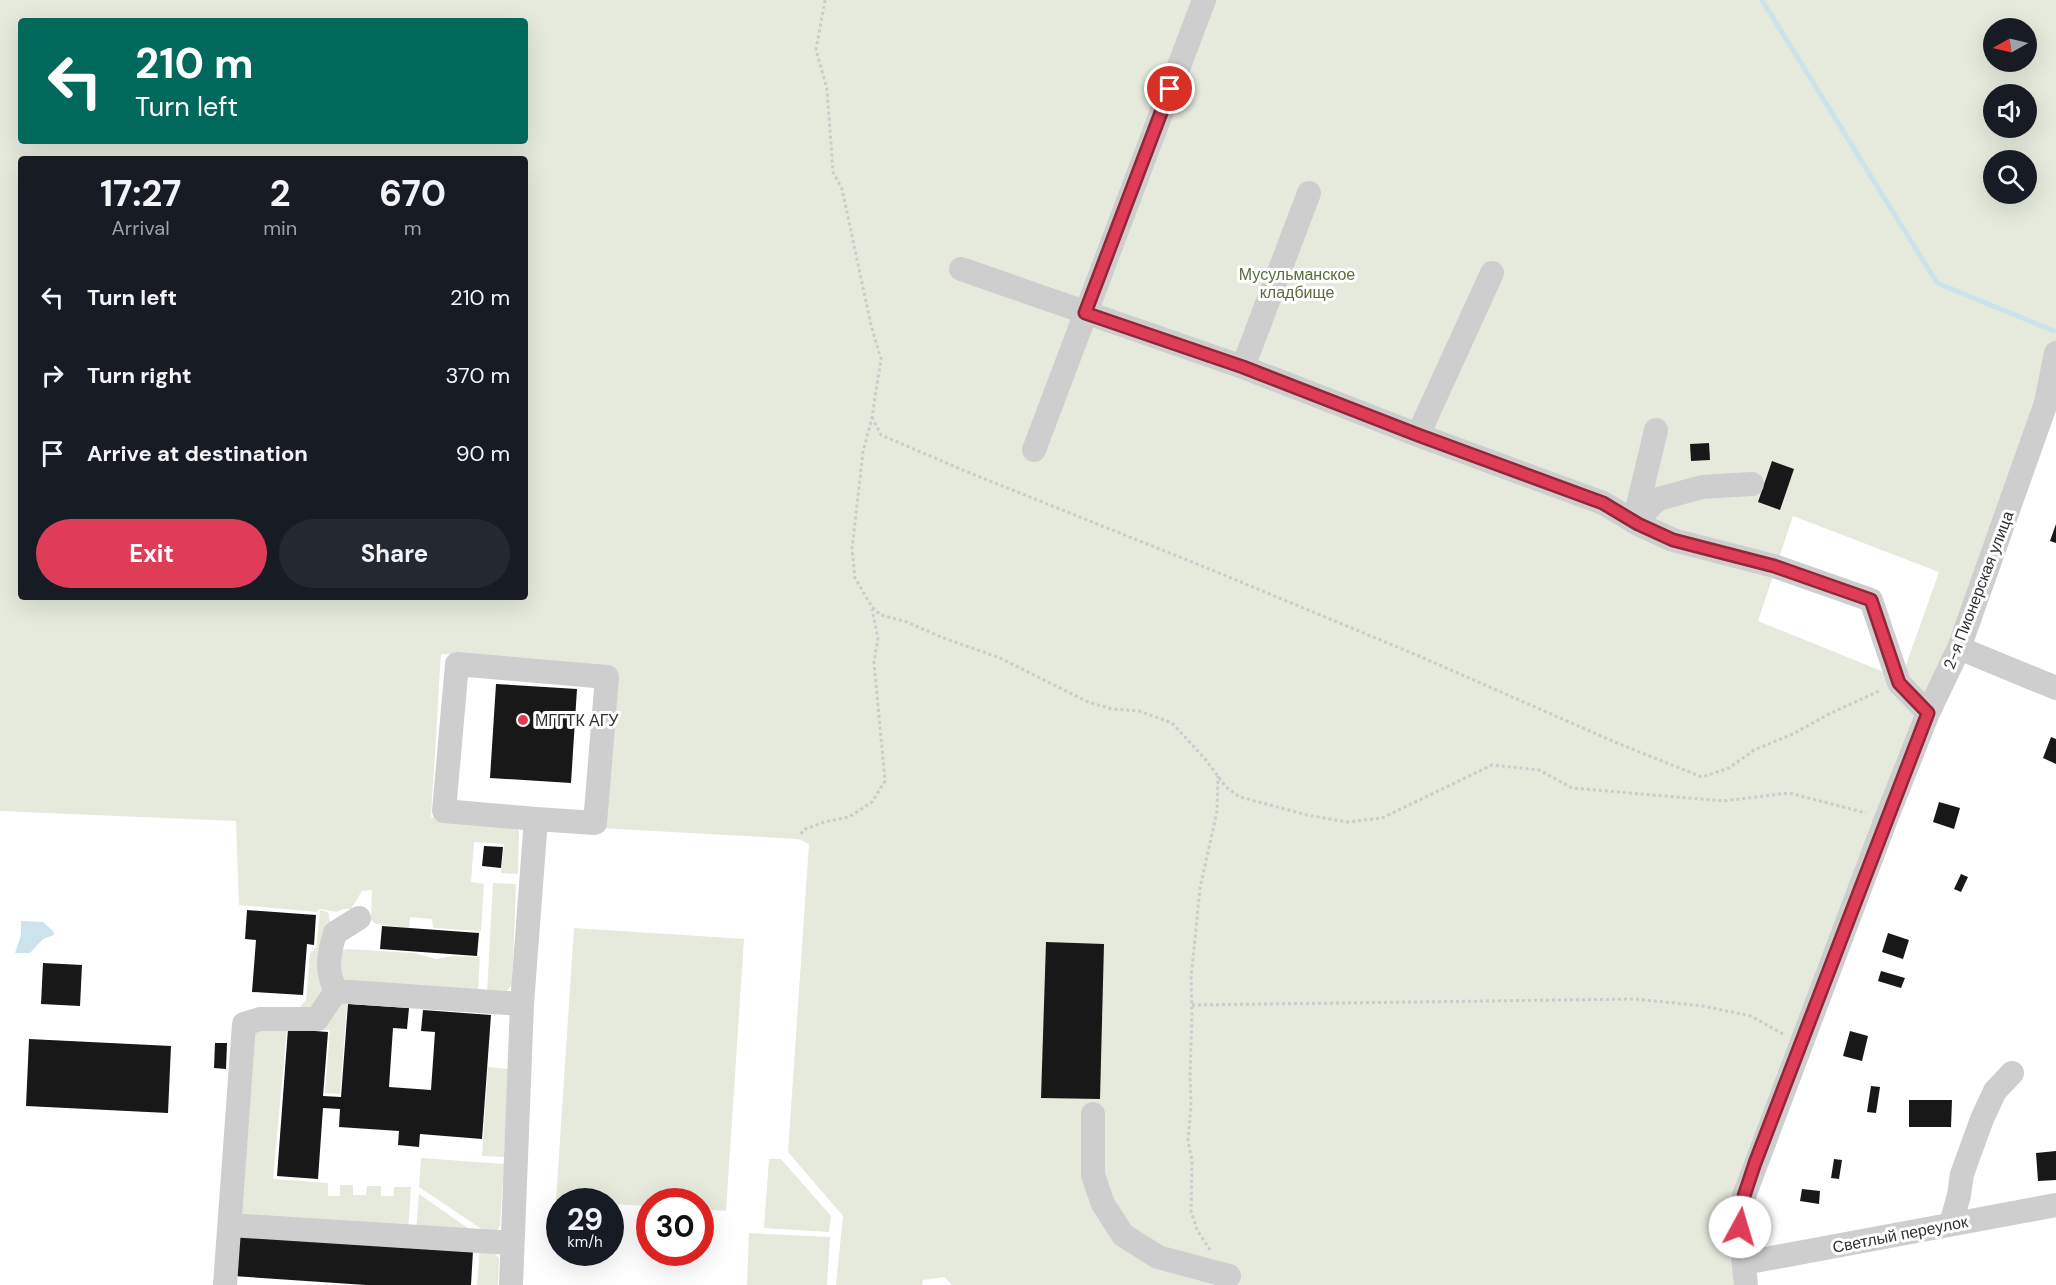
<!DOCTYPE html>
<html lang="en">
<head>
<meta charset="utf-8">
<style>
	body { margin:0; font-family:"DM Sans",sans-serif; background:#242831; color:#f1f3f6; height:100vh; display:flex; flex-direction:column; font-size:22px; white-space:nowrap }
	* { box-sizing:border-box; margin:0 }
	p { font-size:20px; color:#9ea1a6 }
	.icon { flex:none; width:33px; height:33px; fill:none; stroke:currentColor; stroke-width:2; stroke-linecap:round; stroke-linejoin:round }
	.map { position:relative; flex:1; overflow:hidden }
	.sheet { position:absolute; left:18px; top:156px; width:510px; height:444px; display:flex; flex-direction:column; background:#171b24; border-radius:6px; box-shadow:0 6px 24px #0002 }
	.sheet>* { flex:none }
	.banner { position:absolute; left:18px; top:18px; width:510px; height:126px; border-radius:6px; box-shadow:0 6px 24px #0002; background:#00695c; color:#fff; overflow:hidden }
	.needle { width:39px; rotate:262deg }
	.tools { position:absolute; left:1983px; top:18px; display:grid; gap:12px }
	.tools a { display:grid; place-items:center; width:54px; height:54px; border-radius:50%; background:#171b24; box-shadow:0 6px 24px #0002; font-size:30px }
	.speed { position:absolute; left:546px; top:1188px; display:flex; gap:12px; font-size:30px; font-weight:700; text-align:center }
	.speed>* { display:grid; place-content:center; width:78px; height:78px; border-radius:50%; background:#171b24; box-shadow:0 6px 24px #0002; line-height:1 }
	.speed small { font-size:15px; font-weight:400 }
	.speed .limit { border:9px solid #d22; background:#fff; color:#111 }
	.pin { position:absolute; display:grid; place-items:center; width:51px; height:51px; color:#fff; margin:-26px; border:3px solid #fff; border-radius:50%; box-shadow:0 2px 6px #0007 }
	.me { position:absolute; width:66px; margin:-33px; rotate:6deg; stroke-linejoin:round; filter:drop-shadow(0 0 4px #0008) }
	.turn { display:flex; align-items:center; gap:21px; height:126px; padding:0 18px; font-size:27px }
	.turn .icon { width:78px; height:78px; stroke-width:2.5 }
	.turn b { display:block; font-size:42px; line-height:51px }
	.eta { display:flex; justify-content:space-evenly; align-items:center; height:102px; text-align:center }
	.eta b { font-size:36px; font-weight:700; line-height:42px }
	.cta { display:flex; gap:12px; margin-top:auto; padding:12px 18px }
	.cta a { flex:1; height:69px; border-radius:36px; background:#df3c58; color:#fff; font-size:24px; font-weight:700; line-height:69px; text-align:center }
	.cta a+a { background:#242831; color:#f1f3f6 }
	ul { padding:0; list-style:none }
	li { display:flex; align-items:center; gap:18px; height:78px; padding:0 18px }
	li div { flex:1 }
	li b { display:block; font-size:22px }
	li em { font-style:normal }
	.map>svg:first-child { display:block }
	.green { fill:#e5eadd; fill-rule:evenodd }
	.water { fill:#cde3ec }
	.lines { fill:none; stroke-linecap:round; stroke-linejoin:round }
	.stream { stroke:#cde3ec; stroke-width:5 }
	.building { fill:#181818 }
	.path { stroke:#cbcbcb; stroke-width:3; stroke-dasharray:3 3; stroke-linecap:butt }
	.minor { stroke:#cecece; stroke-width:24 }
	.route-casing { stroke:#912739; stroke-width:15 }
	.route { stroke:#df3c58; stroke-width:10 }
	.poi-dot { fill:#df3c58; stroke:#fff; stroke-width:2 }
	.labels { text-anchor:middle; stroke-width:6; stroke-linejoin:round; paint-order:stroke }
	.park-label { font-size:16px; fill:#586c3f; stroke:#fff }
	.street-label { font-size:16px; fill:#313131; stroke:#fff }
	.poi-label { font-size:16px; fill:#313131; stroke:#fff; text-anchor:start }
</style>
</head>
<body>
<div class="map">
<svg width="2056" height="1285" viewBox="0 0 2056 1285">
	<rect width="100%" height="100%" fill="#fff"/>
	<path class="green" d="M0 0H2056V353L1755 1163 1746 1285H952L944 1277 923 1280 922 1285H836L843 1216 788 1152 809 844 798 839 599 828 610 667 441 654 431 817 512 823 519 831 518 874 501 873 504 844 474 842 471 882 484 884 481 931 433 928 432 919 410 917 409 928 376 924 371 920 372 890 362 891 351 909H343L337 912 320 909 317 912 239 905 236 821 0 811ZM21 21H525V141H21ZM1994 28H2026V62H1994ZM1994 94H2026V128H1994ZM21 159H525V597H21ZM1994 160H2026V194H1994ZM1793 516 1939 572 1901 679 1758 621Z
		M493 883 516 884 512 985 506 992 487 993Z
		M320 910 328 912 347 1003 340 1094 325 1093 330 1030 287 1028 273 1179 328 1183V1196H340V1185H353V1195H366L367 1186H381V1196H394V1187H411L408 1231 238 1214 246 1026 287 1021 288 1007H300L306 1000 310 953 316 948Z
		M574 928 744 939 726 1211 701 1209 700 1202H650L649 1206 611 1204 610 1202 556 1200Z
		M347 949 414 953 436 959 452 956 480 957 478 992 341 982 336 955 343 950Z
		M488 1067 508 1069 504 1157 482 1156Z
		M421 1158 504 1164 500 1225 495 1238 419 1187Z
		M769 1159H781L831 1216 829 1232 764 1228Z
		M419 1194 479 1236 416 1232Z
		M749 1233 830 1237 827 1285H747Z
		M480 1247 493 1252 499 1258 498 1285H477Z"/>
	<path class="water" d="M21 921 43 922 53 931 54 935 43 939 30 953H15L21 935Z"/>
	<g class="lines">
		<path class="stream" d="M1762 0 1937 283 2054 331"/>
	</g>
	<path class="building" d="M1709 443 1710 460 1691 461 1690 444Z
		M1772 461 1794 469 1780 510 1758 502Z
		M2056 524V543L2050 541Z
		M496 684 577 689 571 783 490 778Z
		M2051 737 2056 739V764L2043 758Z
		M1939 802 1960 808 1954 829 1933 822Z
		M484 846 503 847 501 868 482 866Z
		M1961 874 1968 877 1961 892 1954 889Z
		M247 910 316 915 314 945 307 944 303 995 252 992 256 940 245 939Z
		M382 926 479 933 477 956 380 949Z
		M1888 933 1909 940 1903 959 1882 952Z
		M1046 942 1104 944 1100 1099 1041 1098Z
		M43 963 82 965 80 1006 41 1004Z
		M1881 971 1905 978 1901 988 1878 981Z
		M348 1004 409 1008 407 1029 393 1028 389 1087 431 1090 435 1032 421 1031 423 1010 491 1015 482 1139 420 1134 419 1147 398 1145 399 1131 339 1127 340 1109 323 1108 318 1179 277 1176 288 1029 328 1032 323 1096 341 1097Z
		M1850 1031 1868 1036 1862 1061 1843 1056Z
		M29 1039 171 1046 168 1113 26 1106Z
		M215 1043H227L226 1069 214 1068Z
		M1871 1086 1880 1087 1876 1113 1867 1112Z
		M1909 1100H1952L1951 1127H1909Z
		M2056 1151V1180L2038 1181 2036 1153Z
		M1834 1159 1842 1160 1839 1179 1831 1178Z
		M1802 1189 1820 1191 1819 1204 1800 1201Z
		M236 1235 473 1251 471 1285H366L233 1276Z"/>
	<g class="lines">
		<path class="path" d="M825 0 816 50 827 89 833 172 842 189 871 325 881 359 872 417 863 452 852 549 855 578 872 607 881 615 907 622 941 637 1000 658 1088 702 1112 709 1139 711 1172 723 1206 760 1226 787 1240 797 1307 815 1348 822 1382 818 1492 765 1539 770 1572 788 1723 801 1789 793 1866 813
			M872 417 881 435 970 473 1207 568 1419 656 1617 743 1702 777 1729 768 1754 750 1793 734 1827 715 1881 690
			M801 834 803 830 824 822 849 817 872 802 885 781 874 662 878 638 872 609
			M1192 1005 1635 999 1703 1006 1751 1016 1783 1034
			M1210 1250 1197 1230 1191 1211 1192 1161 1188 1141 1191 1105 1190 1074 1192 1014 1191 979 1200 888 1217 811 1218 776"/>
		<path class="minor" d="M961 269 1243 367 1418 435 1603 503 1638 524 1673 540 1774 566 1871 600 1899 683 1928 713
			M1243 367 1309 193
			M1418 435 1492 273
			M1034 450 1204 0
			M1634 522 1658 499 1702 487 1752 484
			M1634 522 1656 430
			M1959 648 2056 688
			M359 918 335 933C329 953 325 971 336 991L522 1004
			M1093 1114V1175L1103 1204 1123 1235 1158 1257 1229 1276
			M1951 1224 1959 1195 1962 1174 1982 1119 1995 1091 2012 1073
			M230 1225 512 1243
			M1744 1263 2056 1205
			M225 1285 244 1024 260 1019H317L336 991
			M511 1285 522 1004 536 819 595 823 607 677 457 664 444 811 536 819
			M1746 1285 1740 1227 1744 1196 1886 819 1928 713 1959 648 2046 403 2056 353"/>
	</g>
	<g class="lines">
		<g class="route-casing">
			<path id="route" d="M1170 89 1085 313 1243 367 1418 435 1603 503 1638 524 1673 540 1774 566 1871 600 1899 683 1928 713 1755 1163 1744 1196 1740 1227"/>
		</g>
		<use href="#route" class="route"/>
	</g>
	<circle class="poi-dot" cx="523" cy="720" r="6"/>
	<g class="labels">
		<g class="park-label">
			<text x="1297" y="280">Мусульманское<tspan x="1297" dy="18">кладбище</tspan></text>
		</g>
		<g class="street-label">
			<text transform="translate(1978 590) rotate(-69)" y="6">2-я Пионерская улица</text>
			<text transform="translate(1900 1234) rotate(-11)" y="6">Светлый переулок</text>
		</g>
		<g class="poi-label">
			<text x="535" y="726">МГГТК АГУ</text>
		</g>
	</g>
</svg>
<div class="tools">
<a><svg class="needle" viewBox="-14 -14 28 28"><path d="M0-13l5 13h-10z" fill="#e53935"/><path d="M0 13l5-13h-10z" fill="#9ea1a6"/></svg></a>
<a><svg class="icon" aria-label="sound" viewBox="0 0 24 24"><path d="M4 9h4l5-4v14l-5-4H4zM17 9q2 3 0 6"/></svg></a>
<a><svg class="icon" aria-label="search" viewBox="0 0 24 24"><circle cx="10" cy="10" r="6"/><path d="M15 15l6 6"/></svg></a>
</div>
<div class="speed"><div>29<small>km/h</small></div><div class="limit">30</div></div>
<div class="pin" style="left:1170px;top:89px;background:#d93025"><svg class="icon" aria-label="arrive" viewBox="0 0 24 24"><path d="M6 21V4h12l-3 4 3 4H6"/></svg></div>
<svg class="me" style="left:1740px;top:1227px" viewBox="-20 -20 40 40"><circle r="19" fill="#fff"/><path d="M0-13L10 11 0 6-10 11z" fill="#df3c58"/></svg>
<div class="banner">
<div class="turn"><svg class="icon" aria-label="left" viewBox="0 0 24 24"><path d="M17 20v-9H6M10 6l-5 5 5 5"/></svg><div><b>210 m</b>Turn left</div></div>
</div>
<section class="sheet">
<div class="eta">
<div><b>17:27</b><p>Arrival</p></div>
<div><b>2</b><p>min</p></div>
<div><b>670</b><p>m</p></div>
</div>
<ul>
<li><svg class="icon" aria-label="left" viewBox="0 0 24 24"><path d="M17 20v-9H6M10 6l-5 5 5 5"/></svg><div><b>Turn left</b></div><em>210 m</em></li>
<li><svg class="icon" aria-label="right" viewBox="0 0 24 24"><path d="M7 20v-9h11M14 6l5 5-5 5"/></svg><div><b>Turn right</b></div><em>370 m</em></li>
<li><svg class="icon" aria-label="arrive" viewBox="0 0 24 24"><path d="M6 21V4h12l-3 4 3 4H6"/></svg><div><b>Arrive at destination</b></div><em>90 m</em></li>
</ul>
<div class="cta"><a>Exit</a><a>Share</a></div>
</section>
</div>
</body>
</html>
